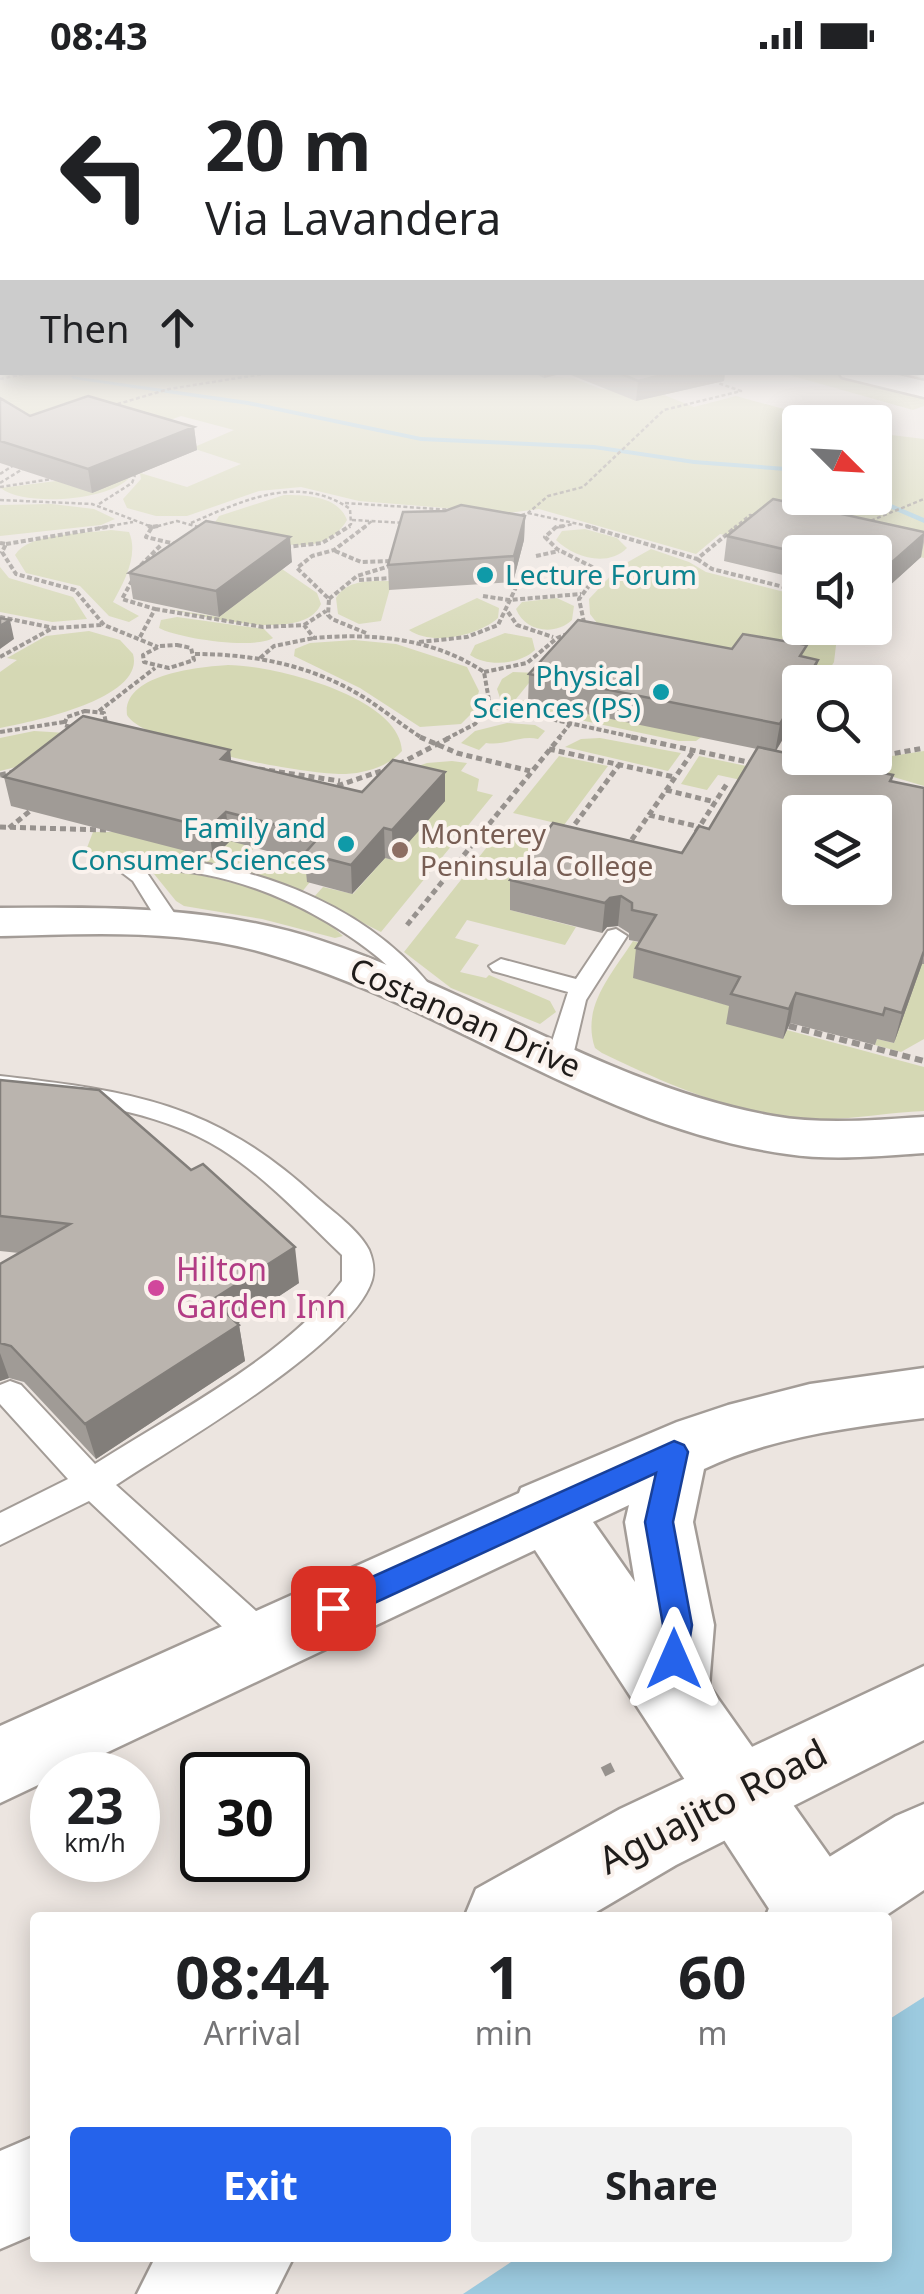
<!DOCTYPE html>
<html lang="en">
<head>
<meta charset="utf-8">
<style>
	body { margin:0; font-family:"Noto Sans",sans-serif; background:#f2f2f2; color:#202124; height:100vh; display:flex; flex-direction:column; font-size:38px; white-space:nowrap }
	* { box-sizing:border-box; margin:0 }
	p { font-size:32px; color:#757577 }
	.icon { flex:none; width:55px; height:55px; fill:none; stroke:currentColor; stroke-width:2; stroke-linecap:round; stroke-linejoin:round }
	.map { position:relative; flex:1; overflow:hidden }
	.panel { position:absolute; left:30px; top:1842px; width:862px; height:350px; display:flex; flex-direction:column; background:#fff; border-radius:10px; box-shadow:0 5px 25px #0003 }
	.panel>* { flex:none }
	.top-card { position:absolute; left:0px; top:0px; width:925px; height:305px; box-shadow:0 5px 25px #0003; background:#fff; color:#202124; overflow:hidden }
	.needle { width:65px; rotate:114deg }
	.controls { position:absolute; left:782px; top:335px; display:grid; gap:20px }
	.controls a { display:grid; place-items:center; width:110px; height:110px; border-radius:10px; background:#fff; box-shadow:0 5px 25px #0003; font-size:50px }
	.speed { position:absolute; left:30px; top:1682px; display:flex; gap:20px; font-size:50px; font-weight:700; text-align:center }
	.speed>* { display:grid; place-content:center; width:130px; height:130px; border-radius:50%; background:#fff; box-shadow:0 5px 25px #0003; line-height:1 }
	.speed small { font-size:25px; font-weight:400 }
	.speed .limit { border:5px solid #111; border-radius:15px; background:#fff; color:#111 }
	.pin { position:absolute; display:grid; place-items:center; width:85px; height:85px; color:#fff; margin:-42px; border-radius:20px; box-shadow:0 5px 15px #0006 }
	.me { position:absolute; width:110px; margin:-55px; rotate:0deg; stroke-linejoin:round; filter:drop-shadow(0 0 8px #0008) }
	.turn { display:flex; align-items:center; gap:35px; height:210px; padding:0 40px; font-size:45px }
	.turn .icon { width:130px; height:130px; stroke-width:2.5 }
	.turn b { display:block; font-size:70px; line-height:85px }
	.then { display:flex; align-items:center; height:95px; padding:0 40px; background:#0003; gap:20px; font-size:38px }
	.eta { display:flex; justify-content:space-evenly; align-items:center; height:170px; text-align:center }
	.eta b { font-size:60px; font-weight:700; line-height:70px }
	.action { display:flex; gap:20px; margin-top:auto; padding:20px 40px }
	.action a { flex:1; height:115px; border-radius:10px; background:#2563eb; color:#fff; font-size:40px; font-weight:700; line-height:115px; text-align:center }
	.action a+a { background:#f2f2f2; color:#202124 }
	.status { display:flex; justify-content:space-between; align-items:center; height:70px; padding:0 50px; background:#fff; direction:ltr }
	.status svg { height:28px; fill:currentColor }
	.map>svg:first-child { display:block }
	.green { fill:#d5d8b4 }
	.water { fill:#9ccadf }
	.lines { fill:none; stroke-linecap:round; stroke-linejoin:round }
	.stream { fill:#9ccadf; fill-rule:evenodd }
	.service-casing { stroke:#a39c97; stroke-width:4 }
	.minor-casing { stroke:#a39c97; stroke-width:5 }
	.primary-casing { stroke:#a39c97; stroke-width:5 }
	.path-far4 { stroke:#97928e; stroke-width:2.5; stroke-dasharray:4 2.5; stroke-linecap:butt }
	.path-far3 { stroke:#97928e; stroke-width:4; stroke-dasharray:5 2.5; stroke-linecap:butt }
	.path-far2 { stroke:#97928e; stroke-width:5; stroke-dasharray:6 4; stroke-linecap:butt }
	.path-far1 { stroke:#97928e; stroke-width:6; stroke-dasharray:8 5; stroke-linecap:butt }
	.path { stroke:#97928e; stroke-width:10; stroke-dasharray:11 8; stroke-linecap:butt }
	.service { fill:#fff; fill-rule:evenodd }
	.minor { fill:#fff; fill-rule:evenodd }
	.primary { fill:#fff; fill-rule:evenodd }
	.wall { fill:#a09b96 }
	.shaded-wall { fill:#827e7a }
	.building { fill:#bab4ae; stroke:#827e7a; stroke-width:2.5; fill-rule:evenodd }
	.route { fill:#2563eb; stroke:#184099; stroke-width:2.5 }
	.culture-dot { fill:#0f9aa8; stroke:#faf2ed; stroke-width:4 }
	.education-dot { fill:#8d6e63; stroke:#faf2ed; stroke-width:4 }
	.hotel-dot { fill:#d1479c; stroke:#faf2ed; stroke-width:4 }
	.labels { text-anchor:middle; stroke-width:8; stroke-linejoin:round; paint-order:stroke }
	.far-culture-label { font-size:28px; fill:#0d838f; stroke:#faf2ed; text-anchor:end }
	.far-education-label { font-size:28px; fill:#785e54; stroke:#faf2ed; text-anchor:start }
	.street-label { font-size:32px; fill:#1f1c1a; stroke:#faf2ed }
	.hotel-label { font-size:32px; fill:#b23c85; stroke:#faf2ed; text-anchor:start }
	.near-street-label { font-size:38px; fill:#1f1c1a; stroke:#faf2ed }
</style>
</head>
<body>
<div class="status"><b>08:43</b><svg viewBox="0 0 49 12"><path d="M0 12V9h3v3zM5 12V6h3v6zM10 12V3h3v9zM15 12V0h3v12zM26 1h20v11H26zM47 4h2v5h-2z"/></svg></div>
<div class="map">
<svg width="924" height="2224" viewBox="0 0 924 2224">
	<rect width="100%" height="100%" fill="#ece5e0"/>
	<path class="green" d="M0 289 2 302H497L573 308 601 319 664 325 694 337 736 326 831 352H800V428H875V363L924 369V488L757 451 738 468 720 464 696 484 539 439 507 443 359 431 301 417 259 421 187 446H156L127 438 123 429 141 409 140 403 187 417 241 394 192 378 234 360 181 346 138 362 0 347Z
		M782 303H829L924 325V336L913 340Z
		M130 407C111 431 23 437 1 418L56 411 92 422Z
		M284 425C307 425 338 426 347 450 320 497 252 466 214 454L219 446Z
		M52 434 94 439 115 449 101 455 0 466V435Z
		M585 459 617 468 627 478C607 498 573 487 556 470L562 461Z
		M111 460 129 462C139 485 124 512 113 532L139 546 129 552 109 546 80 516 26 503 15 485C29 462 85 464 111 460Z
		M651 479 689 492 706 502 800 526V558H818L737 583 600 557 590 544 589 529 619 497Z
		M0 497 9 508 73 527 87 549 52 552 0 542Z
		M282 499 317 523 321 534C304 574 202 546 169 539L219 547Z
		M392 511 381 551 359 554 338 544 336 528C347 509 371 511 392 511Z
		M477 528 499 538 498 548C478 566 431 576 409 560Z
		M557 528 574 536 572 550C555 566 525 562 516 539L522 532Z
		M177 547 264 559 273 568C253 580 177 568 159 558L161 550Z
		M843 559 837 567 834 592 822 612H809L816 599 761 589Z
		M89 561 120 570 133 584C146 629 30 652 0 658V602L17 590 7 588 46 566Z
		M505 563 532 568 535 580C519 595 487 597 470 585L475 575Z
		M354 570 396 574 467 597 479 621 473 642 461 654 420 657 360 618 294 586 295 579 310 573Z
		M228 595C271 595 400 626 402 681 389 696 366 703 346 704 310 706 144 675 127 645 122 604 199 597 228 595Z
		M513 602 537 603 516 629 704 665 696 671H679L509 635 501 631 497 619 502 609Z
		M507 653 535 655 545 661 538 669C520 665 506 676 486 673L479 680 461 673 475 661Z
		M34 661 67 663 80 681 0 701V668Z
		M600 668 681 683 668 701 565 677 581 669Z
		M924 681V716L846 693Z
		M559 686 608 696 564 755 513 743Z
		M699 686 775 702 741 710 718 705 707 720 681 714Z
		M452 691 467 693 461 701 479 709 477 721 493 725 381 862 313 828 323 817 353 824 385 788 393 789 382 731 369 713 427 693Z
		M272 729 298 735 232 800 159 784 85 783 93 762H114Z
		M498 763 540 773 510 813V840L576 857 565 875 467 850 455 868 479 875 460 902 486 908 489 905 550 931 556 942 540 954 451 918 404 882Z
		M272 782 323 796 301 823 248 805Z
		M157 797C216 808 298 822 343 866L335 868 262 849 184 836 176 831 150 799Z
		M633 871 652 876 701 928 735 937 783 969 787 960 924 997V1041C890 1042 857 1049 823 1049 748 1051 669 1015 602 983L595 978C581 937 611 905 633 871Z
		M918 893 924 894V969L901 982 875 975 877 969 894 973Z"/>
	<path class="water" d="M924 1927V2224H463L517 2188H888V1950Z"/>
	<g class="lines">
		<path class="stream" d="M71 306 248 331 421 367 594 375 694 390 800 398V402L694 394 594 379 421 371 248 335 73 309Z
			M875 427 924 448V453L866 428Z"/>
		<g class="service-casing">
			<path id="service" d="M156 787C263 796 377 839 441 930L429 937 420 935C407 920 395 902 380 889 318 838 227 796 145 800L181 853 178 858H162L133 811 112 795 123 789Z
				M616 859 627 866 586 930 572 990 559 998 550 996 546 990 568 922 493 901 489 896 501 889 576 909 608 861Z
				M0 1006C131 1021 214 1033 315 1126 333 1142 358 1159 369 1180 373 1190 375 1199 372 1210 352 1275 176 1375 116 1415L276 1559 281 1571 276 1583 263 1588 250 1583 89 1431 0 1475V1443L68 1409 0 1334V1315L10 1311 21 1315 95 1394C175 1342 285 1288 342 1211V1185C304 1149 267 1108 221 1079 155 1038 76 1032 0 1022Z"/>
		</g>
		<g class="minor-casing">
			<path id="minor" d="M839 302H885L924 311V327L842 307Z
				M0 838C109 837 217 836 322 871 476 921 612 1017 773 1046 823 1055 874 1050 924 1047V1083C879 1086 833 1091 787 1084 598 1058 445 934 265 883 180 858 87 864 0 866Z
				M924 1298V1348C851 1357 771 1367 704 1399L693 1452 714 1555 709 1616 847 1811 859 1840 856 1848H775L535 1480 0 1733V1656L519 1423 521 1418 677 1352 728 1335 810 1314ZM629 1435 625 1452 635 1512 593 1452Z"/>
		</g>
		<g class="primary-casing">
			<path id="primary" d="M924 1596V1670L676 1795 586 1848H464L476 1819 620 1739Z
				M924 1734V1820L882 1848H765L777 1819 896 1746Z
				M35 2066V2164L0 2179V2081Z
				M155 2188H293L275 2224H137Z"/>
		</g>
		<path class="path-far4" d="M0 309 34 302
			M111 336 169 319 276 302
			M0 404 17 393
			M0 413 26 397
			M0 417 52 409
			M0 430 92 434 152 457
			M345 433 453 440
			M99 434 132 413 135 405
			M528 443 597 458
			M515 447 528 443 548 426 583 417 664 340 741 321 718 313
			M352 450 405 453
			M191 453C242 431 299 403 350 439L351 454 347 458
			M865 453 924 429
			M98 458 133 452
			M151 458 177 451 202 458
			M363 458 372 451
			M555 458 573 454
			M734 458 750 445 757 446"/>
		<path class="path-far3" d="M148 456 152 457
			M158 456 152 457 146 467 175 474 204 463 200 456
			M564 456 556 457 545 467 557 479 600 501 579 529 585 557
			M586 456 697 489 737 456
			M0 473 6 474 2 482 16 504 75 520 104 555 158 577
			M6 474 113 456
			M286 477 322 473 350 456
			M335 481 361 492 390 491
			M536 486 559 481
			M697 489 712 499 800 521
			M359 510 392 508
			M483 526 509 530 581 524
			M329 529 357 506 393 495
			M155 539 263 557 304 555 314 568C374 563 433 568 484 602L490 636
			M508 542 517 555 553 567
			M0 547 54 558 102 555
			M304 555 326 541
			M366 563 332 549 328 545 329 529 297 498 312 486 334 480 366 456
			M140 567 155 539 122 529 140 496 162 474
			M419 572 467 567 498 555 519 511
			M177 575 191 578 194 590 169 598 144 592 143 585 160 576Z
			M788 575 834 558
			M195 584C253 584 310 595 360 625 382 638 402 656 424 669
			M0 587 51 559
			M260 588 274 576 314 568
			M484 602 527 593 557 568 570 563
			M85 641 104 643 106 653 84 661 64 655 67 647Z
			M99 641 155 598
			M0 662 64 652
			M446 669 475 654 490 636 643 669
			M558 669 570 654"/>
		<path class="path-far2" d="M420 667 457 683 530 701
			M631 667 757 694
			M549 679 674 707
			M875 687 924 678
			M399 694 451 667
			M830 695 872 688
			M259 699 340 711
			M0 705 14 702
			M328 719 387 699
			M666 720 715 732
			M649 745 700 757
			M0 757 106 760
			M9 758 30 741
			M569 762 619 695
			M696 762 728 712
			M626 778 694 680
			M407 855 560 667"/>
		<path class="path-far1" d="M789 956 924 991"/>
		<path class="path" d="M603 1702 619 1694"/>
		<use href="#service" class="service"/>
		<use href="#minor" class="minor"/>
		<use href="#primary" class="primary"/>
	</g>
	<path class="wall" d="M532 302H725L724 311 636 331 566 303 544 308Z
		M0 328 30 346 194 357 197 380 92 423 0 393Z
		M445 441 525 446 524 470 513 512 389 520 388 495Z
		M924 462V472L921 487 877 527 875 526V482H800V509L724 491 727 466Z
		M292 492 219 547 133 529 129 503Z
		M529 604 800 612V640L776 681 893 705 892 712 924 718V894H922L894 973 877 969 875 975 790 953 783 969 726 954 729 936 633 908 636 878 640 872 629 870V863L618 856 607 857 602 863 510 840V810L682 783 709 759 757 679 528 632Z
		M230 680 231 692 362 722 445 731 393 790 385 788 352 824 307 812 305 791 230 771 213 788 11 736 4 707Z
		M0 1010 299 1213 238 1253 239 1255 245 1291 96 1389 24 1312 9 1308 0 1311V1194L19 1183 0 1181Z"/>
	<path class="shaded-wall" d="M544 302H566L544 308Z
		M674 302H725L724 311 636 331 638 311Z
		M194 357 197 380 92 423 88 399Z
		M525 446 524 470 513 512 514 486Z
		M924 464 921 487 877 527 882 501Z
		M290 467 292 492 219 547 216 521Z
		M10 550 14 569 0 579V556Z
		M818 590 814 612H805Z
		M800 620V640L775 682 780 654Z
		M230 680 233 709 221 689Z
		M445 702V731L393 790 392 760Z
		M226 742 230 771 213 788 209 758Z
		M384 758 385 788 352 824 351 795Z
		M621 826 618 856 607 857 602 863 605 833 610 828Z
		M924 881 922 894 894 973 902 943Z
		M796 923 790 953 783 969 789 939Z
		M295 1177 299 1213 219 1266 212 1230Z
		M239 1255 245 1291 96 1389 85 1354Z
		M0 1283 9 1308 0 1311Z"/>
	<path class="building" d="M617 302H674L638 311Z
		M88 326 194 357 88 399 0 371V328L30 346Z
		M773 429 924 462V464L882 501 875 499V482L800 483 727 466Z
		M461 435 525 446 514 486 388 495 403 442 445 441Z
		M206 451 290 467 216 521 129 503Z
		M0 548 10 550 0 556Z
		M578 550 732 579 743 564 807 575 800 586 818 590 805 612H800V620L780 654 529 604Z
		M83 646 230 680 221 689 362 722 393 690 445 702 392 760 384 758 351 795 305 783 320 766 226 742 209 758 4 707Z
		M758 677 800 686V688H809L893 705 890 711 924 718V881L902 943 885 938 883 945 796 923 789 939 731 924 740 907 636 878 656 845 632 840V833L621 826 610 828 605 833 510 810 553 753 682 783 699 756 709 759ZM800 742H875V818H800Z
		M0 1010 99 1020 191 1100 203 1094 295 1177 212 1230 239 1255 85 1354 11 1276 0 1273V1194L70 1154 0 1146Z"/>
	<linearGradient id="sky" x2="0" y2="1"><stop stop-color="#89bde4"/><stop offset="0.48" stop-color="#f6f3f1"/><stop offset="1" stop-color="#f6f3f1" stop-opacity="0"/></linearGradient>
	<rect width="924" height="600" fill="url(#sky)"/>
	<path class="route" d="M674 1371 684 1375 688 1382 673 1452 692 1555 685 1599 674 1603 664 1599 659 1589 663 1555 645 1452 656 1403 344 1547 333 1551 323 1547 319 1538 323 1529Z"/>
	<g class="culture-dot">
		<circle cx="485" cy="505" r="10"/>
		<circle cx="661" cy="622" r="10"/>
		<circle cx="346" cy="774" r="10"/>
	</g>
	<circle class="education-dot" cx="400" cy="780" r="10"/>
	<circle class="hotel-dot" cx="156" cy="1218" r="10"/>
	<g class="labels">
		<g class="far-culture-label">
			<text x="505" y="515" text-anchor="start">Lecture Forum</text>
			<text x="641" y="616">Physical<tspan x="641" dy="32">Sciences (PS)</tspan></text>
			<text x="326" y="768">Family and<tspan x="326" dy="32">Consumer Sciences</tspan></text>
		</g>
		<g class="far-education-label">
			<text x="420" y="774">Monterey<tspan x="420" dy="32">Peninsula College</tspan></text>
		</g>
		<g class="street-label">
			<text transform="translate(465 948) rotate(24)" y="11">Costanoan Drive</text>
		</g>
		<g class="hotel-label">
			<text x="176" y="1211">Hilton<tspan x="176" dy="37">Garden Inn</tspan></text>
		</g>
		<g class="near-street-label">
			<text transform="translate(713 1737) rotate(-27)" y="13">Aguajito Road</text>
		</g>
	</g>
</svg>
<div class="controls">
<a><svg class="needle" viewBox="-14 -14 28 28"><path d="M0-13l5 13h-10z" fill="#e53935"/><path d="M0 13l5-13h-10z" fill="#757577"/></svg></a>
<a><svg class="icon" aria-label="sound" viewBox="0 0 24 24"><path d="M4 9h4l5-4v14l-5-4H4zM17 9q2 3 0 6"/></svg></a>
<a><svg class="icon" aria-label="search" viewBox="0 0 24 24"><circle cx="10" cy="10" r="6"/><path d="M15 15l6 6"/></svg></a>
<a><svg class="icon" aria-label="layers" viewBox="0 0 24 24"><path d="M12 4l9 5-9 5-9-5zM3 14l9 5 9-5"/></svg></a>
</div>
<div class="speed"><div>23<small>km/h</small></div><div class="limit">30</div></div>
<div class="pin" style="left:333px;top:1538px;background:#d93025"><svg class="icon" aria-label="arrive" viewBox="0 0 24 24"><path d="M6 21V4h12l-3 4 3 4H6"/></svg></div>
<svg class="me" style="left:674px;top:1589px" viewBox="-20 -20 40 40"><path d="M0-17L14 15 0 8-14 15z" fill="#2563eb" stroke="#fff" stroke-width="4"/></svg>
<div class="top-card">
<div class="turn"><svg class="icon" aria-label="left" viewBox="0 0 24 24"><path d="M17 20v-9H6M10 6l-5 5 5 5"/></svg><div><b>20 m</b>Via Lavandera</div></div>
<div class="then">Then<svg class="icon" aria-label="ahead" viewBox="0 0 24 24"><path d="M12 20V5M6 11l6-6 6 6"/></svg></div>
</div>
<section class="panel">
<div class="eta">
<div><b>08:44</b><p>Arrival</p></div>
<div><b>1</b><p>min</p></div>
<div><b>60</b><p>m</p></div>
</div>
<div class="action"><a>Exit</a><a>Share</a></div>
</section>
</div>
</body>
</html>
